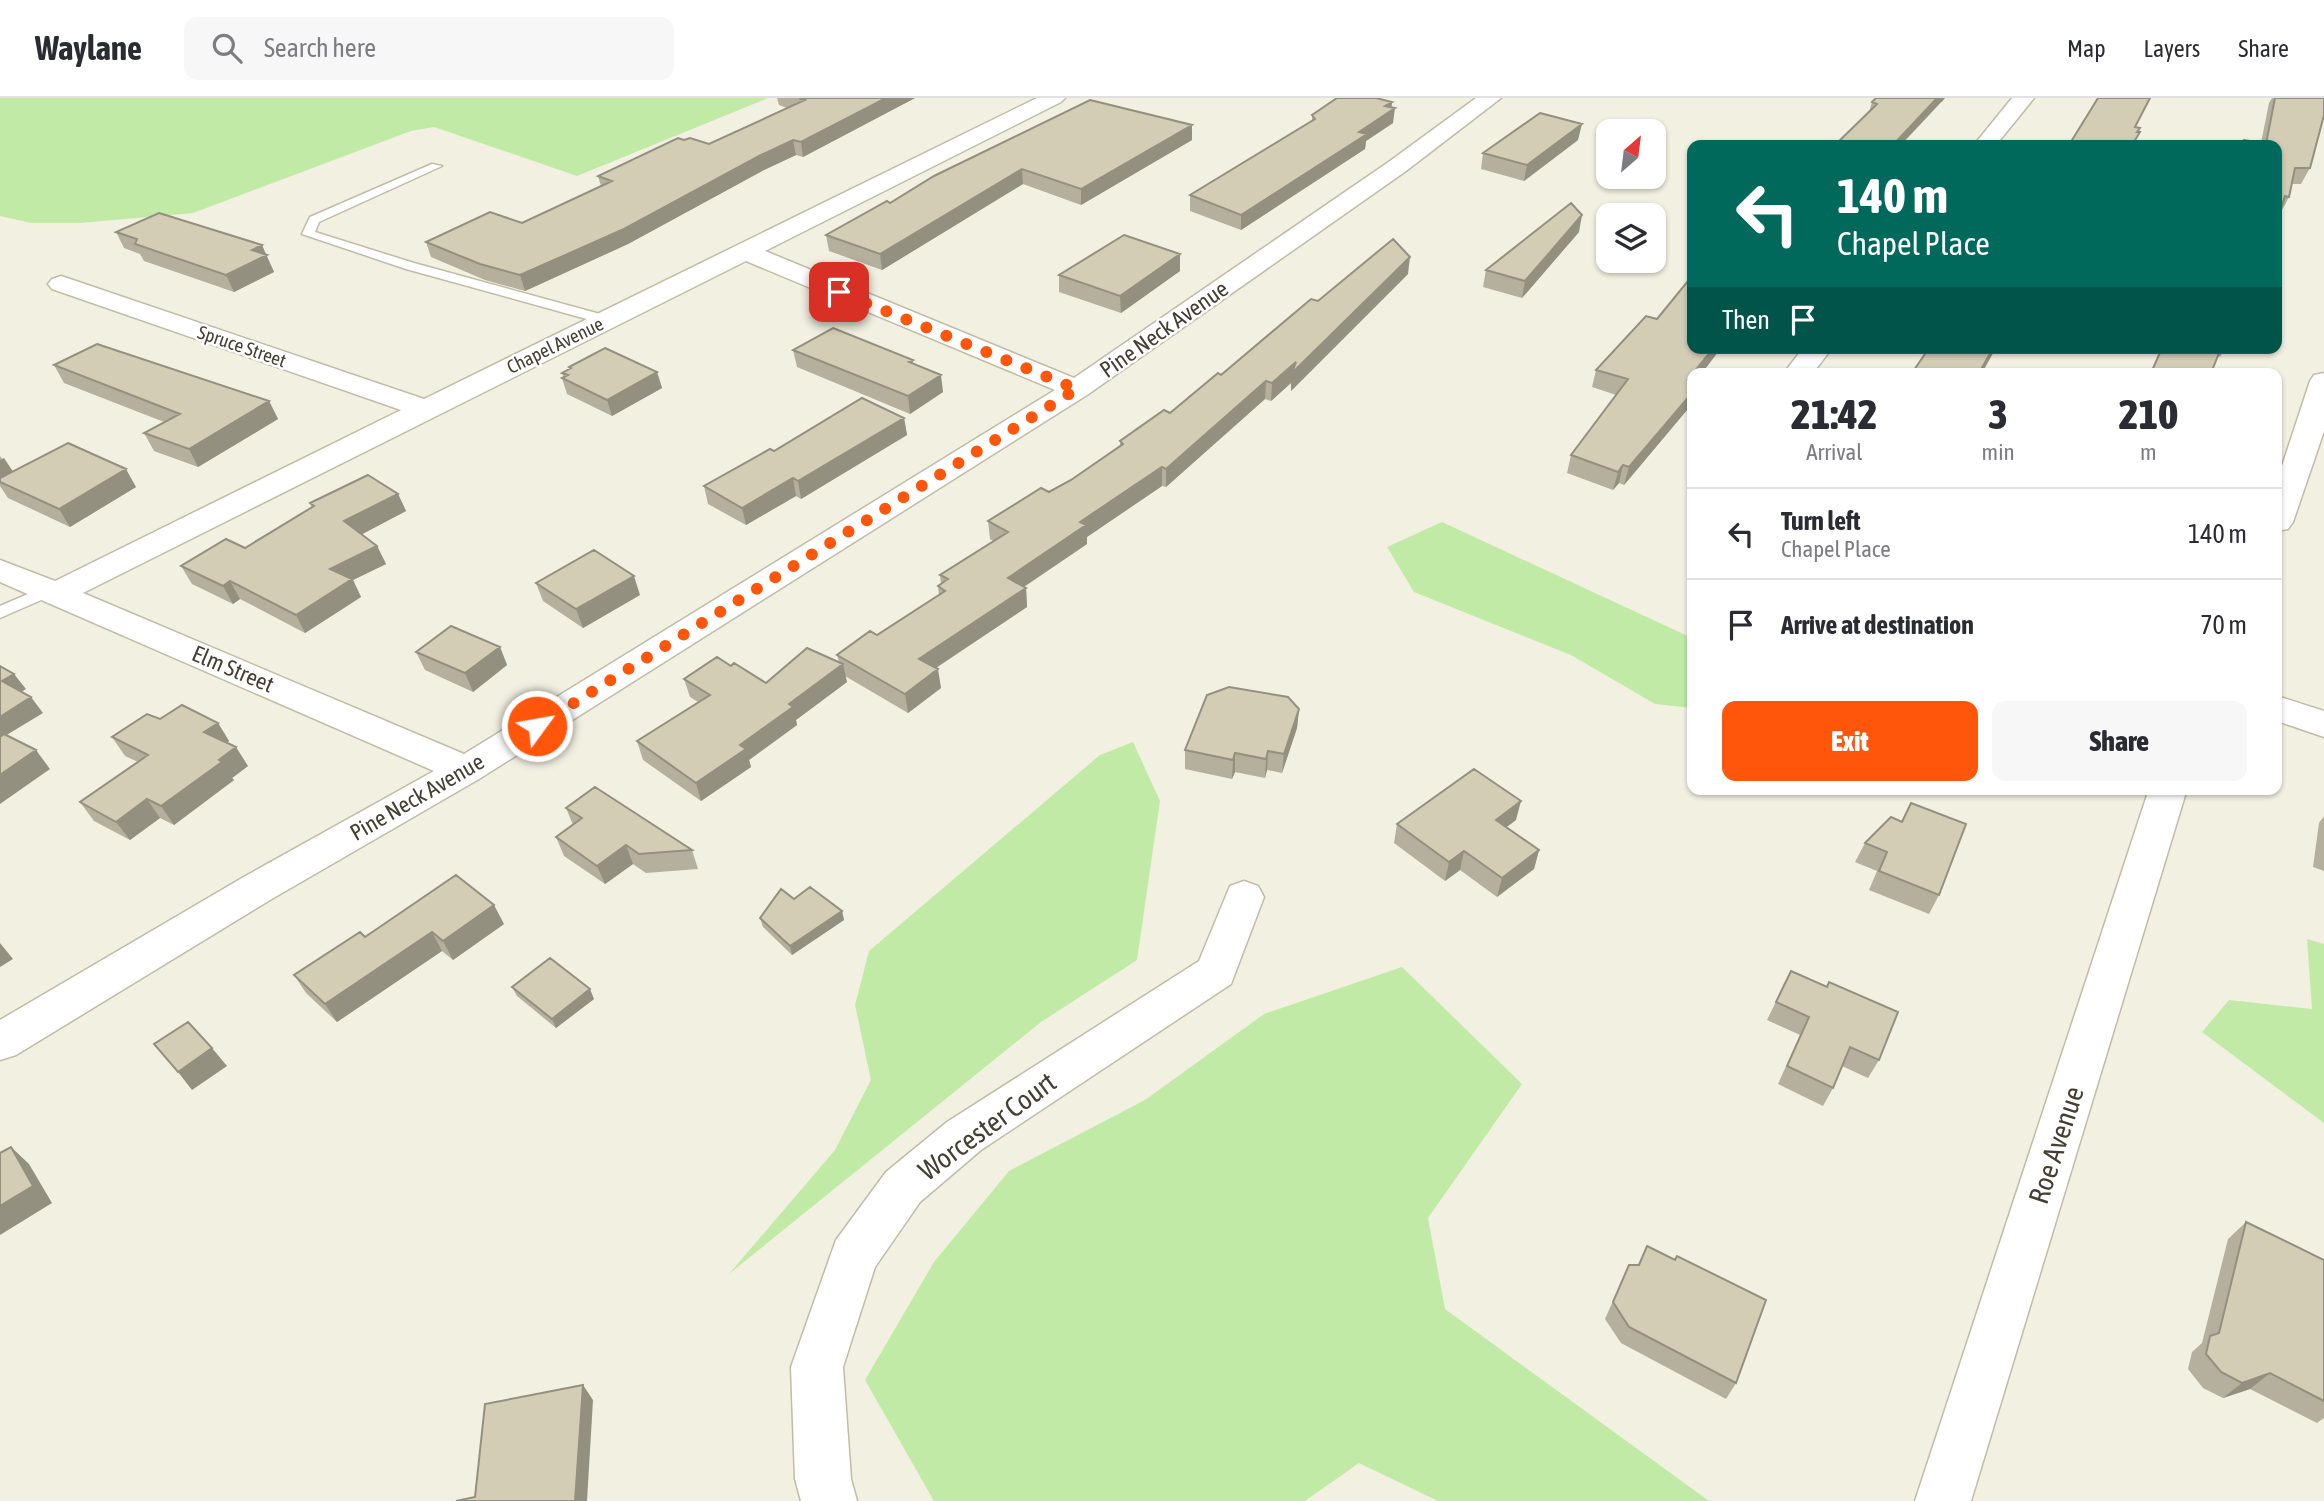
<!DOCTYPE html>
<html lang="en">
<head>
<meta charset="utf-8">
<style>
	body { margin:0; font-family:"Asap Condensed",sans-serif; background:#f7f7f7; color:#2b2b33; height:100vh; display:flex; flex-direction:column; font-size:26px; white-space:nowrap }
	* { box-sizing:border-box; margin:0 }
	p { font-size:23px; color:#7c7c81 }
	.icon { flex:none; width:38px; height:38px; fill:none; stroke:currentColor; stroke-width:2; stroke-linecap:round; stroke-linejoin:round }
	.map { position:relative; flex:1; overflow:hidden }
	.drawer { position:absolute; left:1687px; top:270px; width:595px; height:427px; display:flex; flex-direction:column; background:#fff; border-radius:14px; box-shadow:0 2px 5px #0004 }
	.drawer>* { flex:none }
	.top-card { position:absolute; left:1687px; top:42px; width:595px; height:214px; border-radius:14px; box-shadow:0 2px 5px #0004; background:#00695c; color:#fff; overflow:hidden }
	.needle { width:46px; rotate:28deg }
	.buttons { position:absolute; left:1596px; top:21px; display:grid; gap:14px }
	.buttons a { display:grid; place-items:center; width:70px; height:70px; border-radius:14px; background:#fff; box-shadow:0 2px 5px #0004; font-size:35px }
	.pin { position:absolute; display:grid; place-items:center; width:60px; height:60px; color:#fff; margin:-30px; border-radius:14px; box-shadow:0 4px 10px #0006 }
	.me { position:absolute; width:77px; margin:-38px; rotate:58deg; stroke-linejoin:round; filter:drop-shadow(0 0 5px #0008) }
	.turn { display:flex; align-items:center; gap:24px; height:147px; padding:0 35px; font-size:32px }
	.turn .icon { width:91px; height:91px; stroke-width:2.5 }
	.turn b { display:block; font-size:49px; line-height:60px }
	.then { display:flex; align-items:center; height:66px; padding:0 35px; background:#0003; gap:14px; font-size:26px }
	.eta { display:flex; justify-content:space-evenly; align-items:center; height:119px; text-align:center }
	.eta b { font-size:42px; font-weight:800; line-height:49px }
	.action { display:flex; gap:14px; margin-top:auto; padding:14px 35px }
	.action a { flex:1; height:80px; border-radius:14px; background:#ff560b; color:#fff; font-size:28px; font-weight:800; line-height:80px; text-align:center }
	.action a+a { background:#f7f7f7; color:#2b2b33 }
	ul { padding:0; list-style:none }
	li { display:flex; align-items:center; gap:21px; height:91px; padding:0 35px; border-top:2px solid #e1e1e2 }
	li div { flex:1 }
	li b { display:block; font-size:26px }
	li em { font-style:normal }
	header { display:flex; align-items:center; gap:42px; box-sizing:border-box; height:98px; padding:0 35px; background:#fff; border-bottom:2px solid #e1e1e2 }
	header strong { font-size:33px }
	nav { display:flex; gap:38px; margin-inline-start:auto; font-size:24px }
	.search { width:490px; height:63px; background:#f7f7f7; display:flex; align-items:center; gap:18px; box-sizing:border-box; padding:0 24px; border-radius:14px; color:#7c7c81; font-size:26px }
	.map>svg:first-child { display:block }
	.green { fill:#c1eaa6 }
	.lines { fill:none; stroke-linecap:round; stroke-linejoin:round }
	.lane-casing { stroke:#c0bca6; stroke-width:3 }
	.street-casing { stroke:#c0bca6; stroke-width:3 }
	.lane { fill:#fff; fill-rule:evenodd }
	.street { fill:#fff; fill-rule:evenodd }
	.wall { fill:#b5b09d }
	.shaded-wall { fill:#94907f }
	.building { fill:#d3cdb6; stroke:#94907f; stroke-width:2 }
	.route { stroke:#ff560b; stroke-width:12; stroke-dasharray:0 21.6 }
	.labels { text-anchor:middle; stroke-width:5; stroke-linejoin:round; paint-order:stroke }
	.far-street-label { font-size:19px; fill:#433f32; stroke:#fff }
	.street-label { font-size:23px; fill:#433f32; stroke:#fff }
	.near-street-label { font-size:28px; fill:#433f32; stroke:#fff }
</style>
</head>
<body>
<header>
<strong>Waylane</strong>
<div class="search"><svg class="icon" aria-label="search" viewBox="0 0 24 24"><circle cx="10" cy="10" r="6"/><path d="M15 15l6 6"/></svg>Search here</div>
<nav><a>Map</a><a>Layers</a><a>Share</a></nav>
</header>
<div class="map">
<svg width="2324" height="1403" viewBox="0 0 2324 1403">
	<rect width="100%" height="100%" fill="#f2f0e1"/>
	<path class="green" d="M0 0H768L577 78 434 29 411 33 193 115 80 125H31L0 118Z
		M1442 424 1692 540V610L1655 606 1571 557 1414 494 1387 449Z
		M1133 644 1160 703 1137 862 1041 924 729 1176 835 1052 871 982 855 907 869 853 1100 657Z
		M2307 841 2324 846V1025L2202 934 2229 902 2312 911Z
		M1402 869 1522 986 1428 1120 1445 1211 1709 1403H1438L1359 1365 1305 1403H934L865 1282 934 1164 1009 1073 1145 1002 1264 916Z"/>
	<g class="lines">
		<g class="lane-casing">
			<path id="lane" d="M432 66 442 68 319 124 315 134 414 165 611 219V225H601L406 171 302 136 310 119Z
				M49 487 57 492 55 496 0 520V508Z"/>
		</g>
		<g class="street-casing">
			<path id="street" d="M1037 0H1065L1061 4 765 153 1074 280 1390 63 1476 0H1501L1406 73 1087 297 479 681 270 802 16 957 0 962V922L242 780 434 673 0 484V462L55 483 401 312 52 191 48 186 52 181 61 178 70 181 424 301ZM746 163 1055 292 464 656 83 495Z
				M2012 0H2034L1996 47H1974Z
				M1803 250H1832L1813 275H1784Z
				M2324 275V333L2293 424 2288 431 2277 433V383L2310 283 2314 277Z
				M2277 598 2324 613V639L2277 623Z
				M2149 691H2187L1971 1403H1915Z
				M1244 783 1258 788 1264 799 1231 886 981 1052 920 1104 875 1169 843 1269 851 1381 857 1403H801L795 1381 791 1269 836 1142 886 1074 947 1024 1199 863 1230 788Z"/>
		</g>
		<use href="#lane" class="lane"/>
		<use href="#street" class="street"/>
	</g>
	<path class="wall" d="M777 0H915L803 59 796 57 764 72 628 146 525 193 485 182 431 159 426 144 522 125 601 88 598 78 684 42 709 46 787 10 779 7Z
		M1876 0H1945L1942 4 1869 14 1872 4Z
		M2272 0H2324L2310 70 2301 86H2292L2289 99 2280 116H2279L2277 47H2241L2244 42 2261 45 2269 5Z
		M1392 4 1391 9 1393 25 1366 43 1365 51 1241 132 1190 113V97L1312 23V17Z
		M1192 27V42L1081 107 1023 86 882 172 829 153 826 137 890 105Z
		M1578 42 1524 83 1481 71 1483 55Z
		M116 134 266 157 274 174 234 194 144 163 140 156 124 150Z
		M1579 134 1522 200 1483 189 1486 172Z
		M1180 173 1121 215 1059 194V177Z
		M1408 176 1291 293V285L1271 303 1265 301 1166 389 1162 388 1087 439V446L1024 489 1026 490 1027 509 936 570 941 590 908 615 845 578 847 584 796 622 797 627 749 662 751 669 701 703 643 662 637 643 698 604 690 599 684 581 731 568 766 585 839 564 837 557 877 537 939 497 938 488 941 486 940 477 993 443 990 441 988 423 1071 382 1120 348V343L1170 315 1318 203Z
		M1721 250 1702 275H1692V293L1687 312 1624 387 1619 385 1613 392 1567 375 1571 357 1616 297 1592 289 1596 272Z
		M2161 250H2225L2220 259 2218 258 2211 275H2150Z
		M793 252 913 262V266L943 294 910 316 797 269Z
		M54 267 269 303 278 321 198 369 154 353 144 335 164 324 64 285Z
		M569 269 657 274 662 290 612 318 567 296 562 280H564L562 275 569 271Z
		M904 320 907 337 801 401 796 398 746 427 708 406 704 388 774 353Z
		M0 358 13 374 136 389 70 429 8 400 0 388Z
		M398 396 406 413 362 436 377 448 386 466 353 482 361 499 305 535 240 501 233 506 192 486 181 468 245 450 312 410 310 405Z
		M536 485 640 497 583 530 543 503Z
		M500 549 507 567 473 594 425 572 416 554Z
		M1299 611 1297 630 1282 675 1267 672 1265 680 1235 674 1232 681 1185 671V652Z
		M160 621 218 625 229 643 227 645 248 668 232 680 234 682 174 727 160 720 130 742 94 723 80 704 138 664 125 658 112 639Z
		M1911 705 1939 797 1929 816 1869 792 1877 773 1855 764 1865 745 1901 724Z
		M566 710 692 752 698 771 646 775 633 766 605 786 564 758 556 739 573 727Z
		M2324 718V773L2313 769 2319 725Z
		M1516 722 1506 729 1539 752 1534 771 1497 799 1460 772 1445 783 1394 745 1397 726Z
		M794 801 842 813 844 822 792 857 763 829 760 820Z
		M504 826 453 862 442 853 337 924 306 895 294 877 365 839Z
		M1791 873 1879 962 1868 980 1842 968 1833 990 1823 1008 1778 986 1800 937 1767 922Z
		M512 889 594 901 556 930 517 898Z
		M2246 1124 2324 1162V1320L2317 1325 2250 1291 2223 1300 2203 1290 2188 1271 2192 1254 2202 1245 2228 1141Z
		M1647 1148 1736 1285 1726 1301 1621 1245 1605 1221 1629 1167H1638Z"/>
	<path class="shaded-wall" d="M886 0H915L803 59 801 44Z
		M1937 0H1945L1901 47H1893Z
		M1392 4 1391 13 1395 10 1393 25 1366 43 1365 51 1241 132V117L1359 34 1385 8Z
		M1582 26 1578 42 1524 83 1527 67Z
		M1192 27V42L1081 107V91Z
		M793 42 796 57 764 72 628 146 525 193 520 177Z
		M1022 71 1023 86 882 172 880 156Z
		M1582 117 1579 134 1522 200 1525 183Z
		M262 147 274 174 234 194 226 177 252 152Z
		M1180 156V173L1121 215 1120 198Z
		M1410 159 1408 176 1291 293V285L1271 303 1272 285Z
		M1713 250H1721L1702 275H1693Z
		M1993 250H1996L1982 275H1979Z
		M657 274 662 290 612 318 607 302Z
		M941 277 943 294 910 316 908 298Z
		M1266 283 1265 301 1166 389V371Z
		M1692 287 1691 296 1692 295 1687 312 1624 387 1629 369Z
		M269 303 278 321 198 369 189 351Z
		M904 320 907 337 801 401 798 383Z
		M4 360 16 378 0 384V362Z
		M1623 367 1619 385 1613 392 1618 374Z
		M1162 369V388L1087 439V446L1010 498 1008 480 1080 424Z
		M126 371 136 389 70 429 59 411Z
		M793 380 796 398 746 427 742 410Z
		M398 396 406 413 353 441 344 423Z
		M377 448 386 466 353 482 361 499 305 535 296 517 330 471Z
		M634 478 640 497 583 530 576 511Z
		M230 483 240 501 233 506 223 488Z
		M1026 490 1027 509 922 579 919 561Z
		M500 549 507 567 473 594 465 575Z
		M843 566 847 584 796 622 797 627 749 662 751 669 701 703 696 685 789 606Z
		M938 571 941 590 908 615 905 596Z
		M14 576 26 591 13 599 2 583Z
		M31 599 43 615 0 641V619Z
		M1299 611 1297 630 1282 675 1284 656Z
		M218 625 229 643 216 653 204 634Z
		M236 649 248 668 232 680 234 682 174 727 161 708 219 662Z
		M36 652 50 671 0 706V677Z
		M1268 653 1267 672 1265 680 1266 661Z
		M1235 655V674L1232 681 1233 662Z
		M147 701 160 720 130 742 116 724Z
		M1521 703 1516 722 1491 741 1496 722Z
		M626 747 633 766 605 786 597 768Z
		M1539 752 1534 771 1497 799 1502 780Z
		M1464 753 1460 772 1445 783 1449 764Z
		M494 807 504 826 453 862 443 843Z
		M842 813 844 822 792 857 790 848Z
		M432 834 442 853 337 924 325 906Z
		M0 845 13 861 0 869Z
		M590 891 594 901 556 930 552 921Z
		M212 950 227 968 192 992 178 974Z
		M11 1049 29 1066 52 1105 0 1137V1108Z
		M2270 1275 2250 1291 2223 1300 2242 1285Z
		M583 1287 593 1302 587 1403H575Z"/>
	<path class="building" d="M799 0H886L801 44 793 42 761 57 624 131 520 177 480 166 426 144 490 114 522 125 612 83 598 78 678 40 684 42 690 40 709 46 805 2Z
		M1337 0H1376L1392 4 1385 8 1395 10 1359 34 1367 36 1241 117 1190 97 1315 21 1312 17Z
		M1876 0H1937L1893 47H1835L1877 6 1872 4Z
		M2098 0H2150L2135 29 2140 30 2137 34H2140L2132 47H2069Z
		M2275 0H2324V17L2310 70H2295L2289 99 2285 98 2277 123V47H2242L2244 42 2266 46Z
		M1090 2 1192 27 1081 91 1022 71 880 156 826 137 887 103 890 105 934 78Z
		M1540 15 1582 26 1527 67 1483 55Z
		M1571 105 1582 117 1525 183 1486 172Z
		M159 115 262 147 252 152 267 157 226 177 135 146 137 141 116 134Z
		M1124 137 1180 156 1120 198 1059 177Z
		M1393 141 1410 159 1292 275 1296 264 1272 285 1266 283 1166 371 1162 369 1080 424 1086 427 1008 480 1026 490 919 561 938 571 905 596 837 557 870 533 877 537 945 493 938 488 948 481 940 477 1008 434 988 423 1041 390 1049 394 1071 382 1123 346 1120 343 1164 312 1170 315 1218 275 1221 277 1311 201 1318 203Z
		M1692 178V250H1713L1688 282 1692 283V287L1688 294 1692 295 1629 369 1623 367 1618 374 1571 357 1628 281 1596 272 1646 218 1657 221Z
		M833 230 913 262 909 264 941 277 908 298 793 252Z
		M97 246 269 303 189 351 144 335 180 316 54 267Z
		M605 250 657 274 607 302 562 280 568 277 562 275 571 270 569 269Z
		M1929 250H1993L1979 275H1912Z
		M2162 250H2221L2211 275H2151Z
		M862 300 904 320 798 383 793 380 742 410 704 388 770 351 774 353Z
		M68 345 126 371 59 411 0 384V380Z
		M368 377 398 396 344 423 377 448 330 471 352 481 296 517 230 483 223 488 181 468 226 441 245 450 314 408 310 405Z
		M594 452 634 478 576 511 536 485Z
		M451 528 500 549 465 575 416 554Z
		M807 550 843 566 789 606 793 609 740 647 746 651 696 685 637 643 710 597 684 581 717 559 731 568 734 565 766 585Z
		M0 568 14 576 2 583 31 599 0 619Z
		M1229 589 1288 599 1299 611 1284 656 1268 653 1266 661 1235 655 1233 662 1185 652 1207 597Z
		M182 607 218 625 204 634 236 649 219 662 222 664 161 708 147 701 116 724 80 704 148 657 112 639 147 616 160 621Z
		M4 636 36 652 0 677V639Z
		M1474 671 1521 703 1496 722 1539 752 1502 780 1464 753 1449 764 1397 726Z
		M595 689 692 752 639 756 626 747 597 768 556 739 582 720 566 710Z
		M1911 705 1966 726 1939 797 1879 773 1887 754 1865 745 1891 719 1902 724Z
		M456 777 494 807 443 843 432 834 325 906 294 877 360 834 365 839Z
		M810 789 842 813 790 848 760 820 781 791 794 801Z
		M550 860 590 891 552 921 512 889Z
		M1791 873 1827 889 1829 884 1898 914 1879 962 1850 949 1833 990 1787 968 1809 919 1776 904Z
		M188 924 212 950 178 974 154 946Z
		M11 1049 33 1088 0 1108V1055Z
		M2246 1124 2324 1162V1303L2270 1275 2242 1285 2221 1274 2206 1256 2210 1238 2219 1235Z
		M1647 1148 1675 1162 1677 1158 1766 1202 1736 1285 1629 1229 1613 1204 1629 1167H1639Z
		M583 1287 575 1403H456L475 1399 485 1306Z"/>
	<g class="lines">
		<path class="route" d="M537 628 1077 291 839 194"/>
	</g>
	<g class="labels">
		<g class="far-street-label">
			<text transform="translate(555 247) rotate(-26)" y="7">Chapel Avenue</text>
			<text transform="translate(242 248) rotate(19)" y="7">Spruce Street</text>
		</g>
		<g class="street-label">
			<text transform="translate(1164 231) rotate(-35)" y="8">Pine Neck Avenue</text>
			<text transform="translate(233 571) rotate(23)" y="8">Elm Street</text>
			<text transform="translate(417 699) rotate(-30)" y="8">Pine Neck Avenue</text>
		</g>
		<g class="near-street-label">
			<text transform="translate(987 1028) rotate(-36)" y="10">Worcester Court</text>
			<text transform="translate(2056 1047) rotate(-72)" y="10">Roe Avenue</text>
		</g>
	</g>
</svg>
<div class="buttons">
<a><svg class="needle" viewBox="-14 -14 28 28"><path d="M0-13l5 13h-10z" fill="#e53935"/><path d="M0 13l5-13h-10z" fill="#7c7c81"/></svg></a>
<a><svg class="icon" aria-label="layers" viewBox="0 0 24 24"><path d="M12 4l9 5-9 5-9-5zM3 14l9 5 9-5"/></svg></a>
</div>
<div class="pin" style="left:839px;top:194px;background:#d93025"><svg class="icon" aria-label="arrive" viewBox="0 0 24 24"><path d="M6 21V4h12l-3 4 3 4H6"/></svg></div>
<svg class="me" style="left:537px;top:628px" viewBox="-20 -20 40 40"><circle r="17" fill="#ff560b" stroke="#fff" stroke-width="3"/><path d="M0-11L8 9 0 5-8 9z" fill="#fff"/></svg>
<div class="top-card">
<div class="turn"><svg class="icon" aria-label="left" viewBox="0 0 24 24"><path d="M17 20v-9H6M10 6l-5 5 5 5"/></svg><div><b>140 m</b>Chapel Place</div></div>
<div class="then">Then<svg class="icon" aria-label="arrive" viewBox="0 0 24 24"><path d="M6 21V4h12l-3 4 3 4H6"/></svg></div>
</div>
<section class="drawer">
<div class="eta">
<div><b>21:42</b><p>Arrival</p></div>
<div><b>3</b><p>min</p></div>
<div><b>210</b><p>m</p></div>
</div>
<ul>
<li><svg class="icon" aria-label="left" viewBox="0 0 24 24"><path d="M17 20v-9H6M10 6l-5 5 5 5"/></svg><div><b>Turn left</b><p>Chapel Place</p></div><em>140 m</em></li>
<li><svg class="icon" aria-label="arrive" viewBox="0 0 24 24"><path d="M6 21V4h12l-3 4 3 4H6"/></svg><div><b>Arrive at destination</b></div><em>70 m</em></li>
</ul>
<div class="action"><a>Exit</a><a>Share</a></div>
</section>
</div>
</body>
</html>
